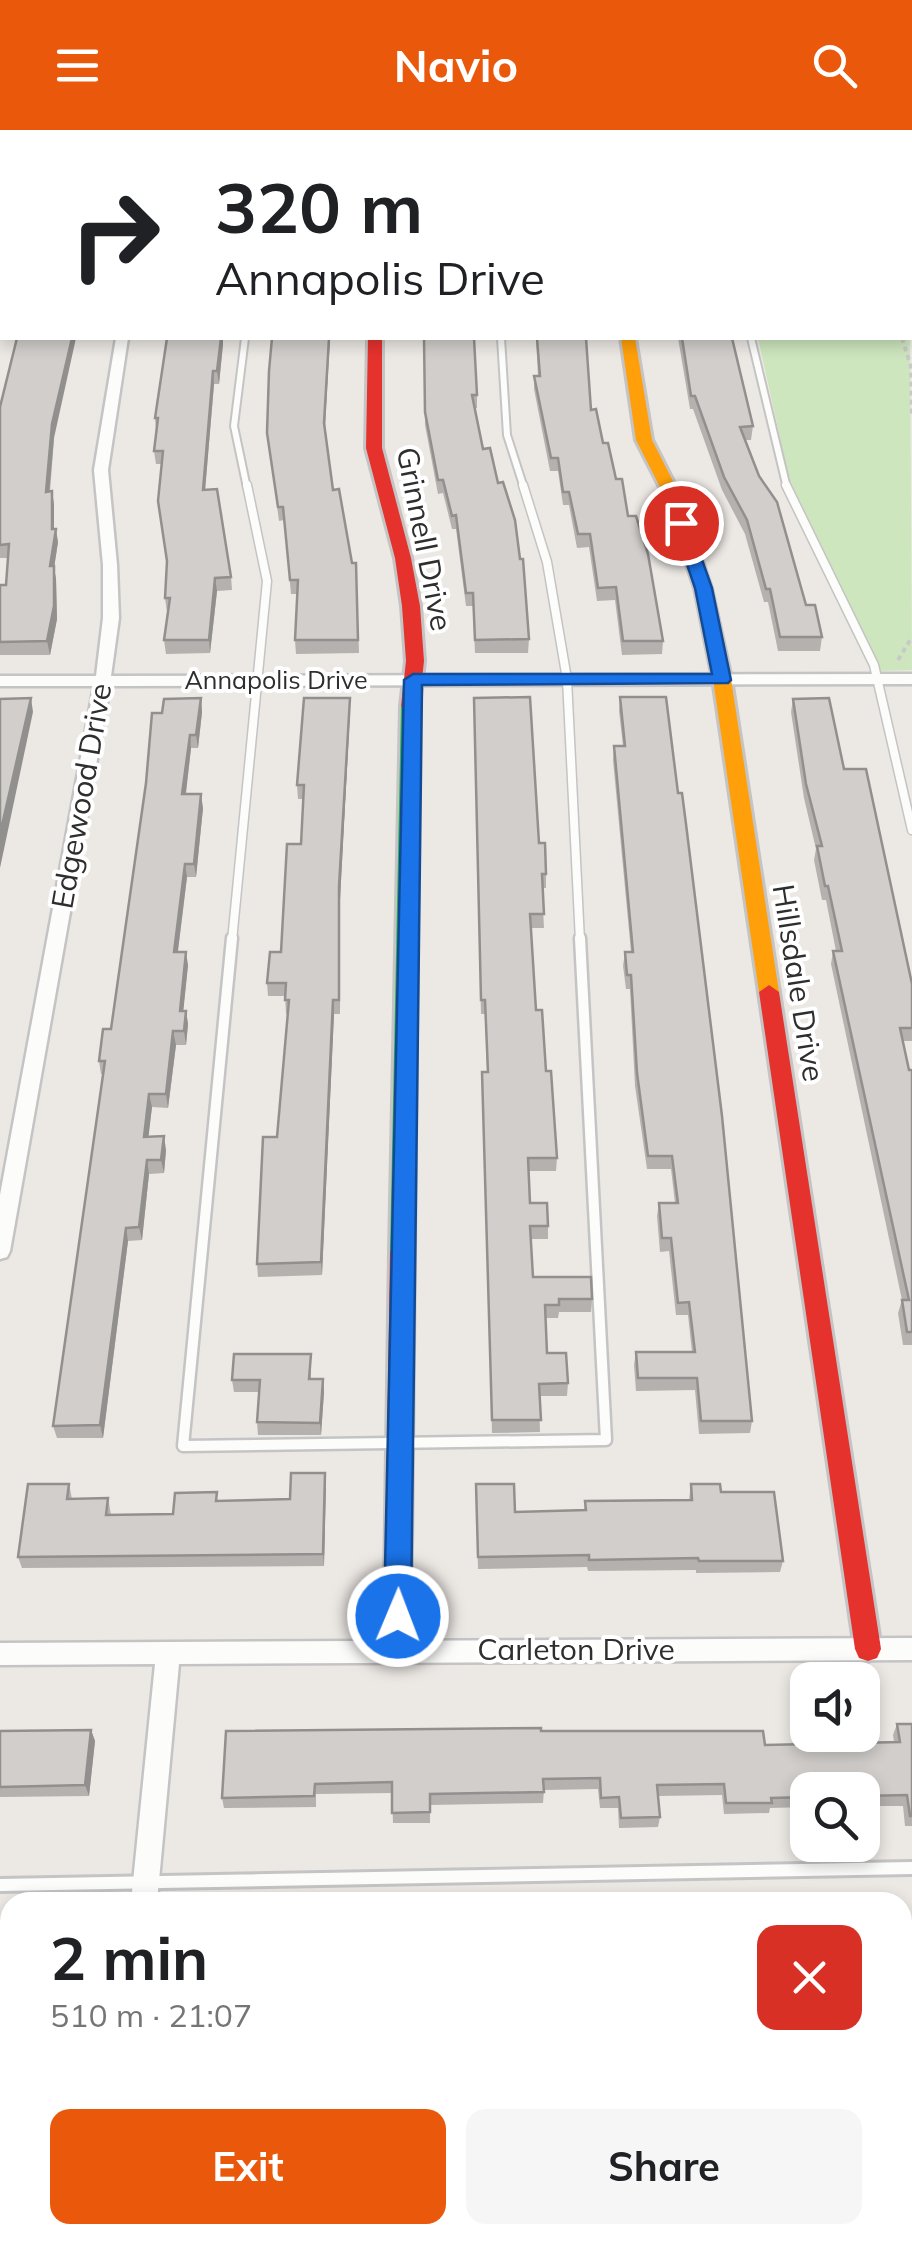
<!DOCTYPE html>
<html lang="en">
<head>
<meta charset="utf-8">
<style>
	body { margin:0; font-family:Mulish,sans-serif; background:#f6f6f6; color:#202124; height:100vh; display:flex; flex-direction:column; font-size:38px; white-space:nowrap }
	* { box-sizing:border-box; margin:0 }
	p { font-size:32px; color:#757577 }
	.icon { flex:none; width:55px; height:55px; fill:none; stroke:currentColor; stroke-width:2; stroke-linecap:round; stroke-linejoin:round }
	.map { position:relative; flex:1; overflow:hidden }
	.drawer { position:absolute; left:0px; top:1762px; width:912px; height:352px; display:flex; flex-direction:column; background:#fff; border-radius:30px 30px 0 0; box-shadow:0 5px 15px #0003 }
	.drawer>* { flex:none }
	.hud { position:absolute; left:0px; top:0px; width:912px; height:210px; box-shadow:0 5px 15px #0003; background:#fff; color:#202124; overflow:hidden }
	.tools { position:absolute; left:790px; top:1532px; display:grid; gap:20px }
	.tools a { display:grid; place-items:center; width:90px; height:90px; border-radius:20px; background:#fff; box-shadow:0 5px 15px #0003; font-size:50px }
	.pin { position:absolute; display:grid; place-items:center; width:85px; height:85px; color:#fff; margin:-42px; border:5px solid #fff; border-radius:50%; box-shadow:0 2px 10px #0007 }
	.me { position:absolute; width:110px; margin:-55px; rotate:1deg; stroke-linejoin:round; filter:drop-shadow(0 0 8px #0008) }
	.turn { display:flex; align-items:center; gap:35px; height:210px; padding:0 50px; font-size:45px }
	.turn .icon { width:130px; height:130px; stroke-width:2.5 }
	.turn b { display:block; font-size:70px; line-height:85px }
	.round { display:grid; place-items:center; flex:none; width:105px; height:105px; border-radius:20px; background:#f6f6f6 }
	.headline { display:flex; align-items:center; justify-content:space-between; height:170px; padding:0 50px }
	h1 { font-size:60px; font-weight:700; line-height:75px }
	.cta { display:flex; gap:20px; margin-top:auto; padding:20px 50px }
	.cta a { flex:1; height:115px; border-radius:20px; background:#ea580c; color:#fff; font-size:40px; font-weight:700; line-height:115px; text-align:center }
	.cta a+a { background:#f6f6f6; color:#202124 }
	header { display:flex; justify-content:space-between; align-items:center; height:130px; padding:0 50px; background:#ea580c; color:#fff; font-size:45px; font-weight:700 }
	.map>svg:first-child { display:block }
	.green { fill:#cee6be }
	.lines { fill:none; stroke-linecap:round; stroke-linejoin:round }
	.lane-far3-casing { stroke:#c5c4c5; stroke-width:10 }
	.lane-far2-casing { stroke:#c5c4c5; stroke-width:11 }
	.lane-far1-casing { stroke:#c5c4c5; stroke-width:15 }
	.lane-casing { stroke:#c5c4c5; stroke-width:18 }
	.street-casing { stroke:#c5c4c5; stroke-width:5 }
	.fast-casing { stroke:#c5c4c5; stroke-width:6 }
	.slow-casing { stroke:#c5c4c5; stroke-width:6 }
	.jam-casing { stroke:#c5c4c5; stroke-width:6 }
	.path { stroke:#c9c9c8; stroke-width:4; stroke-dasharray:5 4; stroke-linecap:butt }
	.lane-far3 { stroke:#fcfcfb; stroke-width:6 }
	.lane-far2 { stroke:#fcfcfb; stroke-width:8 }
	.lane-far1 { stroke:#fcfcfb; stroke-width:10 }
	.lane { stroke:#fcfcfb; stroke-width:12 }
	.street { fill:#fcfcfb; fill-rule:evenodd }
	.fast { fill:#30b455; fill-rule:evenodd }
	.slow { fill:#ff9f0a; fill-rule:evenodd }
	.jam { fill:#e5322d; fill-rule:evenodd }
	.wall { fill:#b4b1af }
	.shaded-wall { fill:#92908e }
	.building { fill:#d1cecb; stroke:#92908e; stroke-width:2.5 }
	.route { fill:#1a73e8; stroke:#114b97; stroke-width:2.5 }
	.labels { text-anchor:middle; stroke-width:8; stroke-linejoin:round; paint-order:stroke }
	.far-street-label { font-size:25px; fill:#2e2e2e; stroke:#fff }
	.street-label { font-size:30px; fill:#2e2e2e; stroke:#fff }
</style>
</head>
<body>
<header><svg class="icon" aria-label="menu" viewBox="0 0 24 24"><path d="M4 6h16M4 12h16M4 18h16"/></svg>Navio<svg class="icon" aria-label="search" viewBox="0 0 24 24"><circle cx="10" cy="10" r="6"/><path d="M15 15l6 6"/></svg></header>
<div class="map">
<svg width="912" height="2113" viewBox="0 0 912 2113">
	<rect width="100%" height="100%" fill="#ece8e4"/>
	<path class="green" d="M910 200 912 540 879 541 789 348 758 208H910Z"/>
	<g class="lines">
		<g class="lane-far3-casing">
			<path id="lane-far3" d="M0 193 2 183
				M245 208 234 296 247 358
				M501 208 507 305 524 358
				M751 208 787 358"/>
		</g>
		<g class="lane-far2-casing">
			<path id="lane-far2" d="M523 355 547 432 567 549 580 811
				M786 355 874 535 912 700
				M232 811 267 451 247 355"/>
		</g>
		<g class="lane-far1-casing">
			<path id="lane-far1" d="M232 808 183 1316 606 1310 580 808"/>
		</g>
		<g class="lane-casing">
			<path id="lane" d="M0 1755 912 1738
				M902 2002H912
				M0 2009H10"/>
		</g>
		<g class="street-casing">
			<path id="street" d="M156 0H168V2H157Z
				M376 0H388V2H377Z
				M594 0H606L607 2H596Z
				M910 142H912V150H910Z
				M116 208H128L108 340 117 435 119 488 111 546 912 544V554L110 556 10 1121 7 1127 0 1129V1065L94 556H0V546H96L103 488V435L94 340Z
				M912 1508V1530L179 1534 157 1772H131L155 1534 0 1535V1513Z
				M46 2105H74L73 2113H45Z
				M102 2105H130L128 2113H100Z"/>
		</g>
		<g class="fast-casing">
			<path id="fast" d="M848 0H860L861 2H849Z
				M410 571 419 576 414 1122 410 1128H394L390 1122 401 576Z
				M0 1838H10V1868H0Z"/>
		</g>
		<g class="slow-casing">
			<path id="slow" d="M872 0H884L885 2H873Z
				M910 89H912V103H910Z
				M910 169H912V183H910Z
				M621 208H635L652 310 678 361 711 458 731 549 779 862 769 869 759 862 713 549 695 458 662 361 636 310Z
				M902 1832H912V1862H902Z
				M902 1920H912V1950H902Z
				M0 1927H10V1957H0Z"/>
		</g>
		<g class="jam-casing">
			<path id="jam" d="M368 208H382V318L411 428 420 476 424 531 419 576 410 581 401 576 406 531 402 476 395 428 366 318Z
				M769 855 779 862 881 1519 877 1528 868 1531 859 1528 855 1519 759 862Z
				M402 1113 410 1116 414 1122 410 1521 407 1530 397 1533 387 1530 384 1521 390 1122 394 1116Z"/>
		</g>
		<path class="path" d="M797 0 804 2
			M902 208 911 237 912 284
			M898 530 912 507"/>
		<use href="#lane-far3" class="lane-far3"/>
		<use href="#lane-far2" class="lane-far2"/>
		<use href="#lane-far1" class="lane-far1"/>
		<use href="#lane" class="lane"/>
		<use href="#street" class="street"/>
		<use href="#fast" class="fast"/>
		<use href="#slow" class="slow"/>
		<use href="#jam" class="jam"/>
	</g>
	<path class="wall" d="M330 208 325 300 333 360 352 433H356L359 523 296 524 295 510 297 464H291L284 390 279 391 267 303Z
		M424 208 477 265V278H475L483 319 529 509 528 523H475L473 476H466L456 399H452L443 363 438 364 425 295Z
		M536 208H586L591 280 628 386 663 511 662 524 622 525 615 470 597 471 589 417 577 418 569 375H563L558 341H550L534 259V246H538Z
		M678 208H732L753 296 751 310H745L806 475 822 507 820 521H778L768 472H764L745 404 722 360 693 279H690Z
		M223 214 219 254H214L205 360 231 447 232 460 217 461 210 523 166 524 164 510 167 482 165 468 167 432 162 334H156L154 321 156 301 155 288Z
		M0 277 54 308 50 362 52 361 54 375V399L58 412 54 438 56 449 57 489 50 525H0V455H6L8 428H0Z
		M620 567 752 1291 750 1303 699 1304 695 1260 636 1261 634 1235 636 1222H692L688 1185H676L669 1121 660 1122 657 1086 659 1073H675L671 1039H647L635 956 630 859H626L623 836 625 822H631L613 630 614 616H623L619 581Z
		M201 568 202 582 198 618H191L186 664 203 678 196 747H187L178 822 188 835 183 881H186L188 894 186 915H176L168 978 152 977 148 1006 166 1020 164 1043 149 1044 142 1110 128 1111 103 1308H57L53 1296 103 944H101L99 931 111 899 162 583Z
		M350 568V581L340 770V884H334L322 1145 258 1147 257 1134 277 1007 288 884H286L285 866H268L267 853 281 822 301 714 303 669H298L297 655Z
		M474 568 539 713 546 744V758H542L544 798H531L536 880 546 941 557 1028 556 1041H529L530 1073 548 1096V1109H531L533 1147 592 1169 591 1182H559L558 1188H545L547 1223 568 1253 567 1266H539L540 1302 492 1303 482 955 487 942 485 884H481Z
		M793 569 844 639 912 854V911H903L909 940H912V1215H903L898 1183 902 1170 831 834 833 821H836L826 770H822L814 730 816 719 804 668 791 582Z
		M311 1224V1249H323L324 1262 321 1305H258L257 1292 259 1262H234L232 1250Z
		M325 1343 324 1436 22 1438 18 1427 69 1354 72 1369 108 1368 111 1385 173 1384 218 1371 290 1369Z
		M476 1354 515 1382 584 1380 585 1371 689 1370 691 1354 721 1362 783 1431 780 1442 696 1443V1440L588 1441 587 1437 478 1439Z
		M897 1594H912V1696H905L903 1676H862V1660H808V1677L770 1678 769 1683 724 1684 722 1665 658 1666 660 1687 658 1697 619 1698 618 1678H600L598 1659 544 1660 543 1673 430 1675V1693H393L392 1663 316 1664V1677L224 1678 222 1668 541 1601 765 1615 894 1612 893 1605Z
		M91 1600 95 1611 89 1666 0 1667V1601Z
		M894 2105H902L912 2113H895Z"/>
	<path class="shaded-wall" d="M72 208H76L54 308 48 375 46 362 52 294Z
		M221 208H223V214L219 254 217 241Z
		M329 208H330L324 306V293Z
		M213 241 214 254 204 373 203 360Z
		M52 361 54 375V407L56 399 58 412 54 438 56 449 57 489 50 525 47 511 52 399Z
		M215 448 217 461 210 523 209 510Z
		M31 568 33 582 0 738V704Z
		M201 568 202 582 198 618 196 605Z
		M350 568V581L340 770V884L339 756Z
		M190 605 191 618 184 678 182 664Z
		M201 664 203 678 196 747 194 734Z
		M185 734 187 747 176 835 174 822Z
		M186 822 188 835 182 894 180 881Z
		M333 870 334 884 322 1145 321 1132Z
		M186 881 188 894 186 915 184 901Z
		M173 901 176 915 168 978 166 964Z
		M149 964 152 977 147 1020 144 1007Z
		M164 1006 166 1020 164 1043 161 1030Z
		M147 1030 149 1044 142 1110 139 1097Z
		M126 1098 128 1111 103 1308 100 1295Z
		M323 1249 324 1262 321 1305 320 1293Z
		M325 1343 326 1355 324 1436 323 1424Z
		M91 1600 95 1611 89 1666 85 1655Z"/>
	<path class="building" d="M0 0H26L25 2H2V42L0 38Z
		M69 0H118V2H68Z
		M200 0H249L248 2H200Z
		M293 0H341L340 2H292Z
		M422 0H472V2H422Z
		M521 0H563V2H521Z
		M647 0H693V2H648Z
		M17 208H72L52 294 46 362 52 361V399H56L50 436H54V476L47 511 0 512V455H6L9 414 0 415V277Z
		M167 208H221L217 241H213L203 360 217 359 231 447 215 448 209 510H164L170 468H165L167 431 158 371 163 321H154L158 288H155Z
		M272 208H329L324 293 333 360 339 359 352 433H356L358 510H295L298 450H290L283 377H278L267 303 269 241Z
		M424 208H474L477 265H472L483 319 490 318 498 353 503 352 515 390 520 429H523L529 509 475 510 473 463H466L456 385 452 386 443 350H438L425 282Z
		M537 208H586L591 280 596 279 603 313H608L616 349H622L628 386H636L648 424 663 511H623L616 457 598 458 590 404H578L569 362H563L558 328H551L534 246H540Z
		M682 208H732L753 296 740 297 759 346 777 372 806 475H815L822 507H780L770 459H766L747 390 724 347 695 266H691Z
		M530 567 539 713H545L546 744H542L544 784H530L536 880H542L546 941H551L557 1028H528L530 1073H547L548 1096H530L533 1147H591L592 1169H559V1175H545L547 1223H566L568 1253 539 1254 541 1290H492L482 942H488L485 870H481L474 568Z
		M620 567H666L678 663H682L686 694 722 986 752 1291H701L697 1248H638L636 1222H695L689 1172 678 1173 671 1108H662L659 1073H678L672 1026H648L637 943 631 845H627L625 822H633L614 616H625Z
		M31 568 0 704V706V569Z
		M201 568 196 605H190L182 664H201L194 734H185L174 822H186L180 881H186L184 901H173L166 964H149L144 1007 164 1006 161 1030H147L139 1097 126 1098 100 1295 53 1296 105 931H99L103 899H111L146 653 152 583H162L164 569Z
		M304 568H350L339 756V870H333L321 1132 257 1134 263 1007H277L289 870H285L286 853H267L270 822H281L287 714H301L304 655H297Z
		M829 568 844 639H866L912 854V898H900L909 940H912V1202H907L902 1170H909L833 821H842L828 756H825L817 716H822L806 654 793 569Z
		M234 1224H311L309 1249H323L320 1293 257 1292 260 1250H232Z
		M291 1343H325L323 1424 18 1427 28 1354H69L67 1369 108 1368 106 1385 173 1384 175 1363 217 1362 216 1371 290 1369Z
		M476 1354H514L515 1382 586 1380 585 1371 692 1370 691 1354H720L721 1362H774L783 1431H699L698 1428 589 1430V1425L478 1427Z
		M897 1594H912V1686H910L907 1665 862 1666V1660H808V1667L771 1668 772 1673H726L724 1654 657 1655 660 1687 621 1688 619 1667 601 1668 600 1648 543 1649 544 1662 430 1664V1682L392 1683V1652L315 1654 314 1666 222 1668 226 1601 541 1598V1601H763L765 1615 900 1612Z
		M91 1600 85 1655 0 1657V1601Z
		M902 2078H912V2113H901L900 2105H902Z
		M186 2105H296L295 2113H185Z
		M377 2105H497V2113H377Z
		M579 2105H813L814 2113H579Z"/>
	<path class="route" d="M681 388 689 393 712 458 731 550 728 553 422 555 411 1486 407 1495 398 1498 388 1495 384 1486 404 550 413 544H712L695 458 673 393Z"/>
	<g class="labels">
		<g class="far-street-label">
			<text x="276" y="559">Annapolis Drive</text>
		</g>
		<g class="street-label">
			<text transform="translate(424 409) rotate(79)" y="10">Grinnell Drive</text>
			<text transform="translate(82 666) rotate(-80)" y="10">Edgewood Drive</text>
			<text transform="translate(798 853) rotate(81)" y="10">Hillsdale Drive</text>
			<text x="576" y="1530">Carleton Drive</text>
		</g>
	</g>
</svg>
<div class="tools">
<a><svg class="icon" aria-label="sound" viewBox="0 0 24 24"><path d="M4 9h4l5-4v14l-5-4H4zM17 9q2 3 0 6"/></svg></a>
<a><svg class="icon" aria-label="search" viewBox="0 0 24 24"><circle cx="10" cy="10" r="6"/><path d="M15 15l6 6"/></svg></a>
</div>
<div class="pin" style="left:681px;top:393px;background:#d93025"><svg class="icon" aria-label="arrive" viewBox="0 0 24 24"><path d="M6 21V4h12l-3 4 3 4H6"/></svg></div>
<svg class="me" style="left:398px;top:1486px" viewBox="-20 -20 40 40"><circle r="17" fill="#1a73e8" stroke="#fff" stroke-width="3"/><path d="M0-11L8 9 0 5-8 9z" fill="#fff"/></svg>
<div class="hud">
<div class="turn"><svg class="icon" aria-label="right" viewBox="0 0 24 24"><path d="M7 20v-9h11M14 6l5 5-5 5"/></svg><div><b>320 m</b>Annapolis Drive</div></div>
</div>
<section class="drawer">
<div class="headline"><div><h1>2 min</h1><p>510 m · 21:07</p></div><a class="round" style="background:#d93025;color:#fff"><svg class="icon" aria-label="close" viewBox="0 0 24 24"><path d="M6 6l12 12M18 6L6 18"/></svg></a></div>
<div class="cta"><a>Exit</a><a>Share</a></div>
</section>
</div>
</body>
</html>
